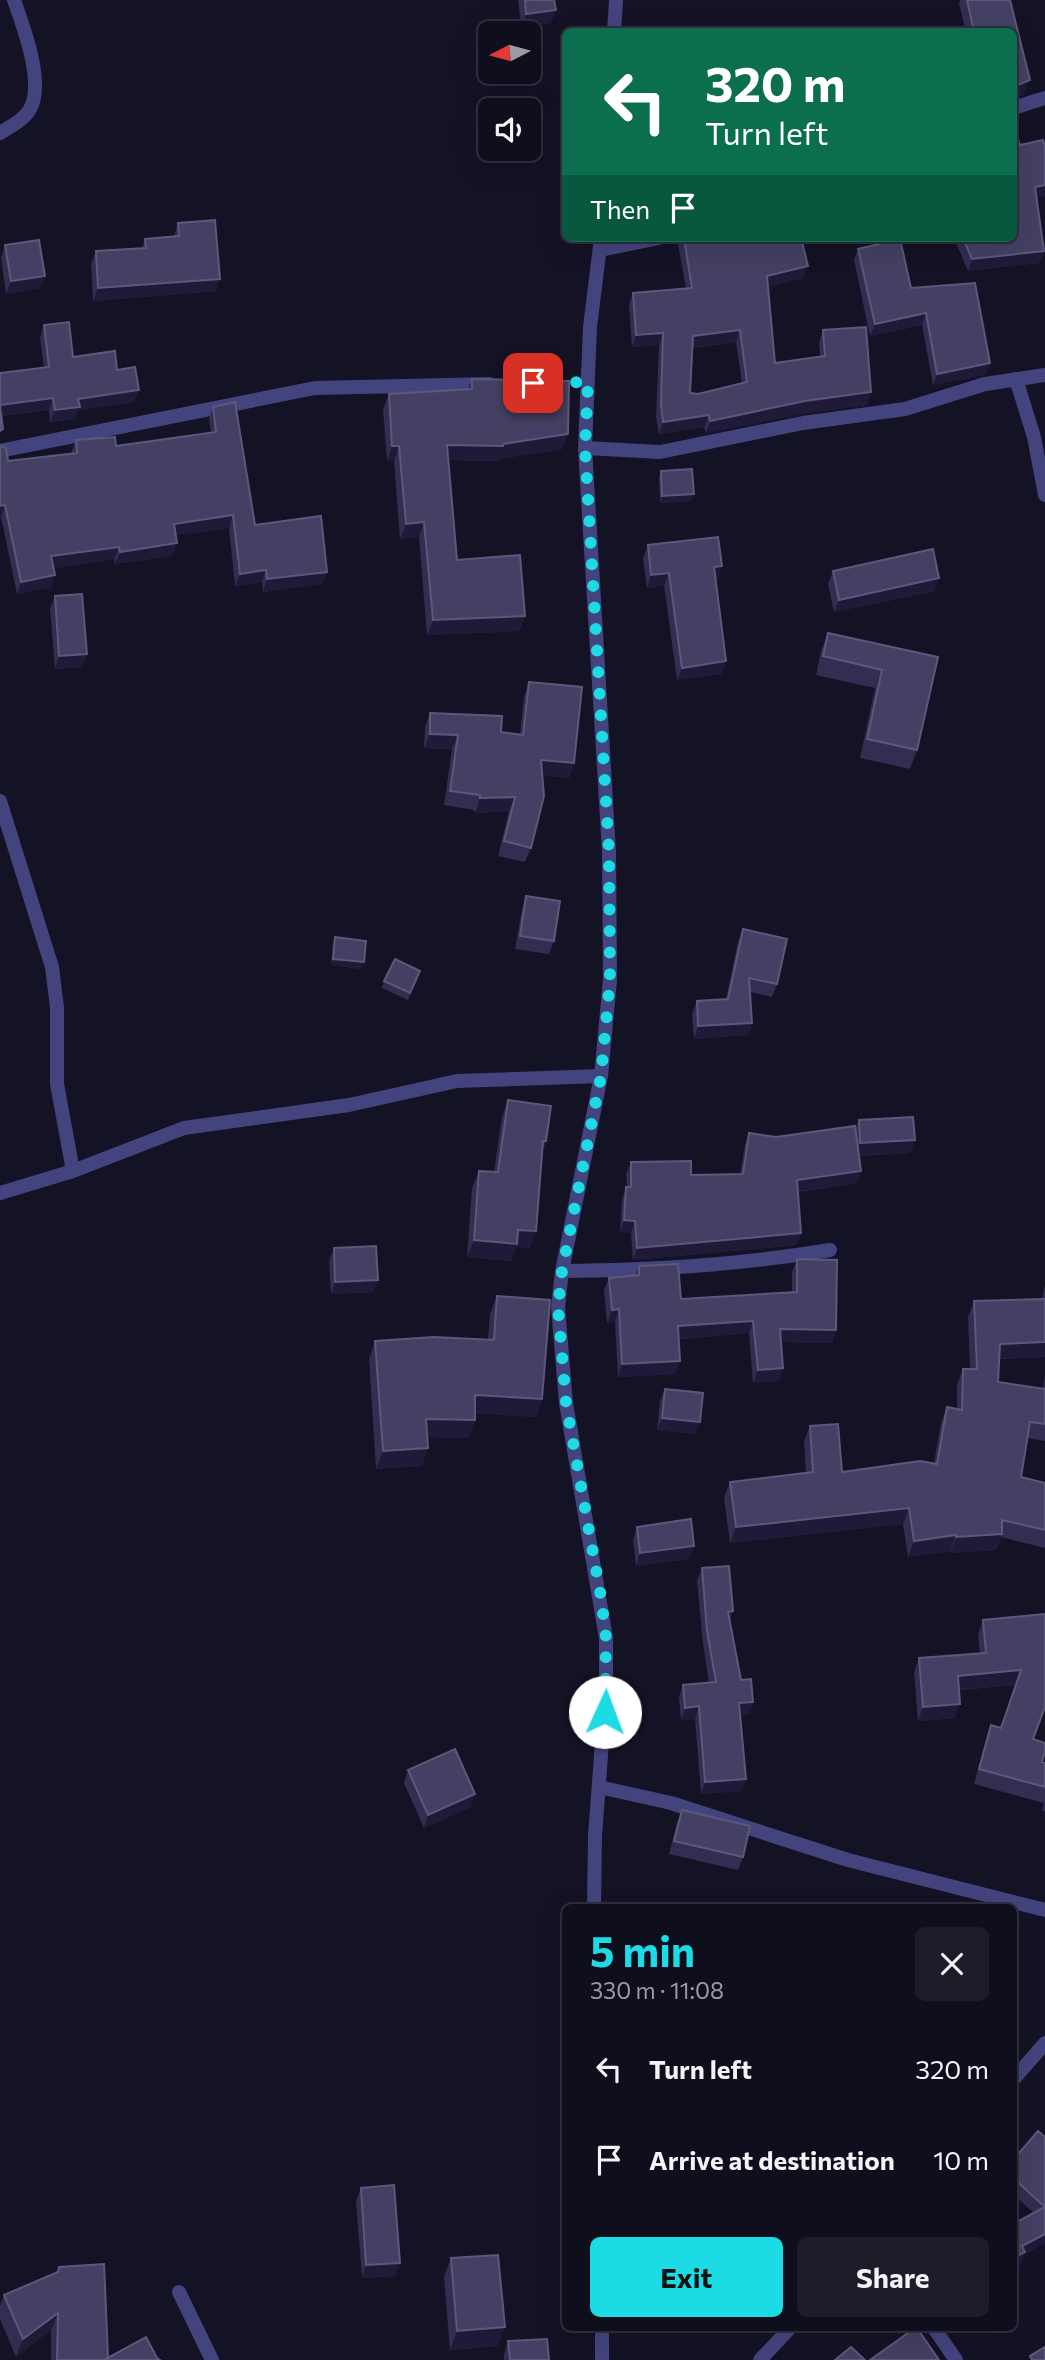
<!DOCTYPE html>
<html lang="en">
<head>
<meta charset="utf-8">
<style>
	body { margin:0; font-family:Commissioner,sans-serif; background:#1d1c29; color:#f1f3f6; height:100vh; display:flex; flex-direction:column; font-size:26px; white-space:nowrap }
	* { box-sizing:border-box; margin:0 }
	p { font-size:23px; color:#9b9ca3 }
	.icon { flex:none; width:38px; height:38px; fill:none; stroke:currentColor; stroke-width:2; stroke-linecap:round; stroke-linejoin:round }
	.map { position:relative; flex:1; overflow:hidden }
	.panel { position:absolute; left:562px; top:1904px; width:455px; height:427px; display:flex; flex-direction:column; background:#0f0e1c; border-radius:10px; box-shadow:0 7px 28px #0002,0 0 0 2px #2f2e3b }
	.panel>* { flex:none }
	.banner { position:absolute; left:562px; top:28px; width:455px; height:214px; border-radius:10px; box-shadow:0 7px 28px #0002,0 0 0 2px #2f2e3b; background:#0b6e4f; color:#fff; overflow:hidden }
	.needle { width:46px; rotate:264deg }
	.controls { position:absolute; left:478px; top:21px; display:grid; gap:14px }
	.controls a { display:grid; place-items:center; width:63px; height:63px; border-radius:10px; background:#0f0e1c; box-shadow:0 7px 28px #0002,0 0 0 2px #2f2e3b; font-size:35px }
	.pin { position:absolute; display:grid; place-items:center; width:60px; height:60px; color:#fff; margin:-30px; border-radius:14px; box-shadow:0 4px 10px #0006 }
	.me { position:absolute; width:77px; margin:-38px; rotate:2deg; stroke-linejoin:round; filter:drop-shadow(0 0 5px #0008) }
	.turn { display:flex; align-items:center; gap:24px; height:147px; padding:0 28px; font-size:32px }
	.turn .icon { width:91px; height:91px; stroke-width:2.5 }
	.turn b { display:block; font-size:49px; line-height:60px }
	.then { display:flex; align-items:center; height:66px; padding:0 28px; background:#0003; gap:14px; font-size:26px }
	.round { display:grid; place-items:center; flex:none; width:74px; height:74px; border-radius:10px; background:#1d1c29 }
	.overview { display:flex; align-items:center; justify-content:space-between; height:119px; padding:0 28px }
	h1 { font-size:42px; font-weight:700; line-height:52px; color:#1ddbe4 }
	.cta { display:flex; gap:14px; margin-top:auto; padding:14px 28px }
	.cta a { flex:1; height:80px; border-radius:10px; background:#1ddbe4; color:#111; font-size:28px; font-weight:700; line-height:80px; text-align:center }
	.cta a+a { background:#1d1c29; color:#f1f3f6 }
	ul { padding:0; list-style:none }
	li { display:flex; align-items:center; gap:21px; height:91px; padding:0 28px }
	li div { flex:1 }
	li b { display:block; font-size:26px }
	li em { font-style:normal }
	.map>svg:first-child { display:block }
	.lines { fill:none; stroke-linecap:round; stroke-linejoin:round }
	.minor { stroke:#43447e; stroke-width:14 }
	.tertiary { stroke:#43447e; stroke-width:14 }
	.wall { fill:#322d51; fill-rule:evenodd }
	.shaded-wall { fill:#1e1a38 }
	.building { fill:#444063; stroke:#5c587b; stroke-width:2; fill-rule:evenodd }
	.route { stroke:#1ddbe4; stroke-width:12; stroke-dasharray:0 21.6 }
</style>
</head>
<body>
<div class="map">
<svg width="1045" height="2360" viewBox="0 0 1045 2360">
	<rect width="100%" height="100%" fill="#141225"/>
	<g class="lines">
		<path class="minor" d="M614 32 616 0
			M1013 108 1045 98
			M0 133C11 126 24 120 30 109 45 83 23 26 14 0
			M600 250 659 238
			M1016 379 1034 437 1045 495
			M585 448 660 452 803 423 905 409 985 384 1045 375
			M0 451 315 388 489 384
			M0 801 52 967 57 1007V1084L73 1171
			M0 1193 73 1171 184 1128 349 1105 457 1081 601 1076
			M562 1271C656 1270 738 1265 830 1250
			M599 1787 671 1803 848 1860 1045 1910
			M594 1908 595 1836 606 1688V1638L566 1403 558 1307 562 1271 601 1076 610 980 609 852 585 448 590 327 601 238
			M179 2292 212 2360
			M934 2328 956 2360
			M602 2360V2328"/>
		<path class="tertiary" d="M1013 2080 1045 2043
			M760 2360 790 2328"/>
	</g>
	<path class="wall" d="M518 0H554L551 23 521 27Z
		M960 0H1010L1024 94 1013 99V32H966L959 3Z
		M1045 147V196L1036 198 1044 251 1039 263 968 271 954 238H1013Z
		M178 223 220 279 215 291 93 301 91 264 96 251 142 248 145 239 174 236Z
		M677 238H801L803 278 768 287 775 363 820 357 819 343 823 330 871 392 867 405 801 414 706 433 704 427 659 434 656 417 659 345 632 347 629 305 633 293 686 289ZM736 342 742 383 698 394 690 393 693 348Z
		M5 245 45 276 40 288 6 294 1 258Z
		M858 249 911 288 990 363 986 374 933 385 922 325 870 336 854 260Z
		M44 325 73 357 117 370 139 390 134 402 78 410 75 419 50 422 49 410 1 416 0 373 44 368 40 338Z
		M472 379 562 449 499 459 498 461 448 460 457 560 525 616 519 631 427 635 419 537 400 539 394 461H387L383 409 389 394 468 389Z
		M213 407 255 525 323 584 263 592 262 582 235 586 229 528 176 535 177 543 172 556 115 564 114 559 54 568 55 575 51 587 17 594 1 517 8 461 71 453 76 440 116 446 211 432 209 419Z
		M661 471 692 501 660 503 659 477Z
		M648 545 718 579H715L722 674 677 680 664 585 647 588 643 558Z
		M833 571 935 591 834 612 828 584Z
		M55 596 87 654 82 667 55 669 50 609Z
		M828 633 938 657 917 750 910 769 860 758 875 688 816 675 821 651Z
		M529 682 574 763 569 778 542 775 531 848 525 862 498 856 509 811 475 813 474 810 444 805 452 749 424 748 425 727 430 713 501 732 520 734 524 697Z
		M526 896 554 941 549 954 515 949 522 909Z
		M743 929 777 984 772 997 750 992 752 1023 748 1035 694 1039 692 1014 697 1001 726 999 738 942Z
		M335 937 361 969 331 965 333 943Z
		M418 977 408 1000 382 988 384 981Z
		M508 1100 546 1141 542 1153 530 1248 516 1247 511 1261 467 1257 472 1188 479 1171 494 1172 502 1117Z
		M859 1120 915 1140 910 1153 859 1156 857 1183 798 1192 797 1245 633 1260 631 1233 620 1232 622 1199 627 1187 626 1174 631 1162 691 1175 740 1174 745 1145 749 1133 776 1137 855 1129Z
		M334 1248 378 1280 373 1292 331 1294 329 1261Z
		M797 1259 836 1330 832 1343 781 1342 783 1368 779 1381 753 1383 749 1333 679 1339 680 1361 675 1374 618 1377 615 1322 607 1323 604 1290 609 1278 635 1275 639 1266 681 1299 792 1292V1272Z
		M1045 1285V1357L999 1359 998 1382 1043 1389 1045 1374V1441L1028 1438 1021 1477 1045 1483V1548L1001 1537 996 1550 950 1553V1551L908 1557 903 1524 730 1543 724 1498 730 1482 806 1473 804 1442 810 1426 842 1472 934 1463 941 1423 947 1407 957 1409V1385L963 1369H970L968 1317 974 1301 1042 1299Z
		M497 1296 542 1399 536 1417 475 1413V1420L468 1438 427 1437 422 1466 376 1469 369 1359 375 1341 488 1340 490 1314Z
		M665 1389 695 1434 657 1430 660 1401Z
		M637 1527 694 1546 689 1559 636 1566 633 1540Z
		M702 1568 733 1611 730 1621 741 1680 749 1714 740 1715 746 1779 741 1791 701 1794 695 1719 681 1720 679 1697 683 1685 709 1683 703 1644 697 1581Z
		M1045 1614 1033 1739 1042 1762 1045 1763V1812L1042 1810 1044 1803 974 1784 986 1740 991 1725 1001 1728 1016 1685 959 1690 955 1718 918 1721 914 1672 919 1658 980 1654 978 1635 983 1620Z
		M408 1770 471 1807 424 1828 404 1783Z
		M682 1810 743 1857 738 1870 669 1854 677 1823Z
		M1045 2137V2243L1024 2255 1021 2264 1013 2268V2224L1034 2213 1013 2194V2160Z
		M361 2188 400 2263 395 2276 362 2278 356 2201Z
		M451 2258 498 2346 450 2350 444 2277Z
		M59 2267 108 2357 157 2358 160 2360H51V2330L16 2357 0 2319V2306L4 2295 57 2272Z
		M508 2341 549 2360H504V2354Z"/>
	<path class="shaded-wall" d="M556 10 551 23 521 27 526 14Z
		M1030 80 1024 94 1013 99V87Z
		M1045 185V196L1030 199 1035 187Z
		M1044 251 1039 263 968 271 972 259Z
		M808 266 803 278 763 288 767 276Z
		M45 276 40 288 6 294 11 281Z
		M220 279 215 291 93 301 98 288Z
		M926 313 922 325 870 336 875 324Z
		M740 330 736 342 689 348 693 336Z
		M663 333 659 345 632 347 636 335Z
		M990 363 986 374 933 385 937 374Z
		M139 390 134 402 78 410 75 419 50 422 55 410 78 399Z
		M871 392 867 405 801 414 706 433 710 421 805 401Z
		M53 398 49 410 0 416V405Z
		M709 415 704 427 659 434 663 422Z
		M568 434 562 449 499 459 498 461 441 460 447 445 503 444Z
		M392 446H399L394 461H387Z
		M694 494 692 501 660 503 662 496Z
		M5 505 1 517H0V506Z
		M233 515 229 528 169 536 174 524Z
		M424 522 419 537 400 539 406 524Z
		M177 543 172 556 115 564 120 552Z
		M119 547 114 559 47 569 51 556Z
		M722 566 718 579 709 580 714 567Z
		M266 570 262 582 235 586 240 574Z
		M327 572 323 584 263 592 267 579Z
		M669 573 664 585 647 588 651 575Z
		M55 575 51 587 17 594 21 582Z
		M939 578 935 591 834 612 839 600Z
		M525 616 519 631 427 635 433 620Z
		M87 654 82 667 55 669 59 656Z
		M726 661 722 674 677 680 682 668Z
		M430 734 458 735 452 749 424 748Z
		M541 760 574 763 569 778 536 774Z
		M515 797 509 811 475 813 480 798Z
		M333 959 364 962 361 969 331 965Z
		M752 1023 748 1035 694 1039 698 1026Z
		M915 1140 910 1153 855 1156 860 1143Z
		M861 1171 857 1183 793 1192 797 1180Z
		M624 1220 635 1221 631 1233 620 1232Z
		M518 1230 536 1231 530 1248 516 1247 511 1261 467 1257 474 1240Z
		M801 1233 797 1245 633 1260 637 1248Z
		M378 1280 373 1292 331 1294 335 1282Z
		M619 1309 615 1322 607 1323 612 1310Z
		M753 1321 749 1333 674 1339 678 1326Z
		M780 1329 836 1330 832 1343 775 1342Z
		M1045 1342V1357L994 1359 1000 1344Z
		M680 1361 675 1374 618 1377 622 1364Z
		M783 1368 779 1381 753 1383 758 1370Z
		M475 1395 542 1399 536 1417 469 1413Z
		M662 1418 700 1422 695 1434 657 1430Z
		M426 1419 475 1420 468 1438 420 1437Z
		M428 1448 422 1466 376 1469 383 1451Z
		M909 1508 903 1524 730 1543 736 1527Z
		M1002 1534 996 1550 950 1553 956 1537Z
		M956 1535 950 1551 908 1557 914 1541Z
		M694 1546 689 1559 636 1566 640 1553Z
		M733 1611 728 1623V1612Z
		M1021 1670 1016 1685 952 1690 958 1676Z
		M753 1702 749 1714 735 1715 739 1703Z
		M960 1704 955 1718 918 1721 923 1707Z
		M699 1706 695 1719 681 1720 685 1708Z
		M746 1779 741 1791 701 1794 705 1782Z
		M475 1794 471 1807 424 1828 428 1815Z
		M1045 2234V2243L1024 2255 1021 2264 1013 2268V2258L1022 2246Z
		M400 2263 395 2276 362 2278 366 2265Z
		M58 2313 51 2330 16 2357 23 2339Z
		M505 2327 498 2346 450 2350 457 2331Z"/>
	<path class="building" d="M525 0H554L556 10 526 14Z
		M967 0H1010L1030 80 1013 87V32H974Z
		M1013 126 1020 145 1043 140 1045 147V185L1035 187 1044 251 972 259 963 238H1013Z
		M215 220 220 279 98 288 96 251 146 248 145 239 179 236 178 223Z
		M684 238H801L808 266 767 276 775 363 825 356 823 330 866 327 871 392 805 401 710 421 709 415 663 422 661 405 663 333 636 335 633 293 692 288ZM740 330 747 382 698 394 690 393 693 336Z
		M900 239 911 288 975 283 990 363 937 374 926 313 875 324 858 249Z
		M39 240 45 276 11 281 5 245Z
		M69 322 73 357 115 351 117 370 135 367 139 390 78 399 80 407 55 410 53 398 0 405V373L49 367 44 325Z
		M472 379 569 381 568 434 503 444V446L447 445 457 560 520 555 525 616 433 620 424 522 406 524 399 446H392L389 394 472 389Z
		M235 402 255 525 321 516 327 572 267 579 266 570 240 574 233 515 174 524 177 543 120 552 119 547 51 556 55 575 21 582 5 505 0 506V446L6 448 8 461 77 453 76 440 115 437 116 446 216 432 213 407Z
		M0 406 3 429 0 431Z
		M692 469 694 494 662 496 661 471Z
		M718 537 722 566 714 567 726 661 682 668 669 573 651 575 648 545Z
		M933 549 939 578 839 600 833 571Z
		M82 594 87 654 59 656 55 596Z
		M828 633 938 657 917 750 867 739 882 670 823 656Z
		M529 682 582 687 574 763 541 760 544 796 531 848 504 841 515 797 480 798V795L450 791 458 735 430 734V713L502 716 501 732 523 735Z
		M526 896 560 901 554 941 520 936Z
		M743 929 787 939 777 984 749 978 752 1023 698 1026 697 1001 728 999Z
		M335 937 366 941 364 962 333 959Z
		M395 959 420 971 410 993 384 981Z
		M508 1100 551 1106 546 1141H543L536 1231 518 1230 517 1244 474 1240 479 1171 498 1172Z
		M913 1117 915 1140 860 1143 859 1120Z
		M855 1126 861 1171 797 1180 801 1233 637 1248 635 1221 624 1220 626 1187H631V1162L691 1161V1175L743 1174 749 1133 776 1137Z
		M376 1246 378 1280 335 1282 334 1248Z
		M797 1259 837 1260 836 1330 780 1329 783 1368 758 1370 753 1321 678 1326 680 1361 622 1364 619 1309 612 1310 609 1278 639 1275V1266L678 1264 681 1299 797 1292Z
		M497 1296 550 1300 542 1399 475 1395V1420L426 1419 428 1448 383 1451 375 1341 434 1337 494 1340Z
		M1045 1299V1342L1000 1344 998 1382 1045 1389V1424L1030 1422 1021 1477 1045 1483V1530L1002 1520V1534L956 1537V1535L914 1541 909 1508 736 1527 730 1482 813 1472 810 1426 838 1424 842 1472 920 1461 937 1464 947 1407 962 1410 963 1369H977L974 1301Z
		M665 1389 703 1393 700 1422 662 1418Z
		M691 1519 694 1546 640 1553 637 1527Z
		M729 1566 733 1611 728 1612 741 1680 751 1679 753 1702 739 1703 746 1779 705 1782 699 1706 685 1708 683 1685 716 1682 707 1631 702 1568Z
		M1045 1614V1707L1033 1739 1045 1743V1751L1042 1762 1045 1763V1787L979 1769 991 1725 1001 1728 1021 1670 958 1676 960 1704 923 1707 919 1658 986 1653 983 1620Z
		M455 1749 475 1794 428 1815 408 1770Z
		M682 1810 750 1826 743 1857 674 1841Z
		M1038 2131 1045 2137V2207L1013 2178V2160Z
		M394 2185 400 2263 366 2265 361 2188Z
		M1045 2207V2234L1022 2246 1025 2252 1013 2258V2224Z
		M498 2255 505 2327 457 2331 451 2258Z
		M104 2264 108 2357 104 2360H57L58 2313 23 2339 4 2295 58 2272 59 2267Z
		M915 2328H917L939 2360H870Z
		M146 2337 157 2358 160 2360H104Z
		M547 2339 549 2360H510L508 2341Z
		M851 2347 865 2360H835Z
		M1045 2347V2360H1032L1030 2356Z"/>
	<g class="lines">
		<path class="route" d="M533 383 588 382 585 448 609 852 610 980 601 1076 562 1271 558 1307 566 1403 601 1597 606 1638 605 1712"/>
	</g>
</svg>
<div class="controls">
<a><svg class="needle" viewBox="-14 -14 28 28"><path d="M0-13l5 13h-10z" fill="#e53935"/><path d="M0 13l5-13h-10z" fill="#9b9ca3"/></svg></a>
<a><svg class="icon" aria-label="sound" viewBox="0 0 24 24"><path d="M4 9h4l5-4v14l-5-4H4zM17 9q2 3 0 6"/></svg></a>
</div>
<div class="pin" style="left:533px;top:383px;background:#d93025"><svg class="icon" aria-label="arrive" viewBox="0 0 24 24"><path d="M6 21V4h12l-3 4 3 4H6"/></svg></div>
<svg class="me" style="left:605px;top:1712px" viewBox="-20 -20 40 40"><circle r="19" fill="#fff"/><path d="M0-13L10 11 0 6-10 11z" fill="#1ddbe4"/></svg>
<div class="banner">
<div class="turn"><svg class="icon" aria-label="left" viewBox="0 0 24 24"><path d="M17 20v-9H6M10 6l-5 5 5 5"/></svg><div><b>320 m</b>Turn left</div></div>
<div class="then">Then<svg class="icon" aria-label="arrive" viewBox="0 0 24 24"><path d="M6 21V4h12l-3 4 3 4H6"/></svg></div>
</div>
<section class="panel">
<div class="overview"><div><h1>5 min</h1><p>330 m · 11:08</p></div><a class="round"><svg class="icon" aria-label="close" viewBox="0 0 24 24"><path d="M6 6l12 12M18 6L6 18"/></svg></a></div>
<ul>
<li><svg class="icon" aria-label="left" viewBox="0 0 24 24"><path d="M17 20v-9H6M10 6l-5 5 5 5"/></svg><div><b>Turn left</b></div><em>320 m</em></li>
<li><svg class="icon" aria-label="arrive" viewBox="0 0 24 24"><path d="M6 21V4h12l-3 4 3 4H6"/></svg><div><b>Arrive at destination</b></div><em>10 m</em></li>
</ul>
<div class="cta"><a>Exit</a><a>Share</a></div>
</section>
</div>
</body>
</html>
